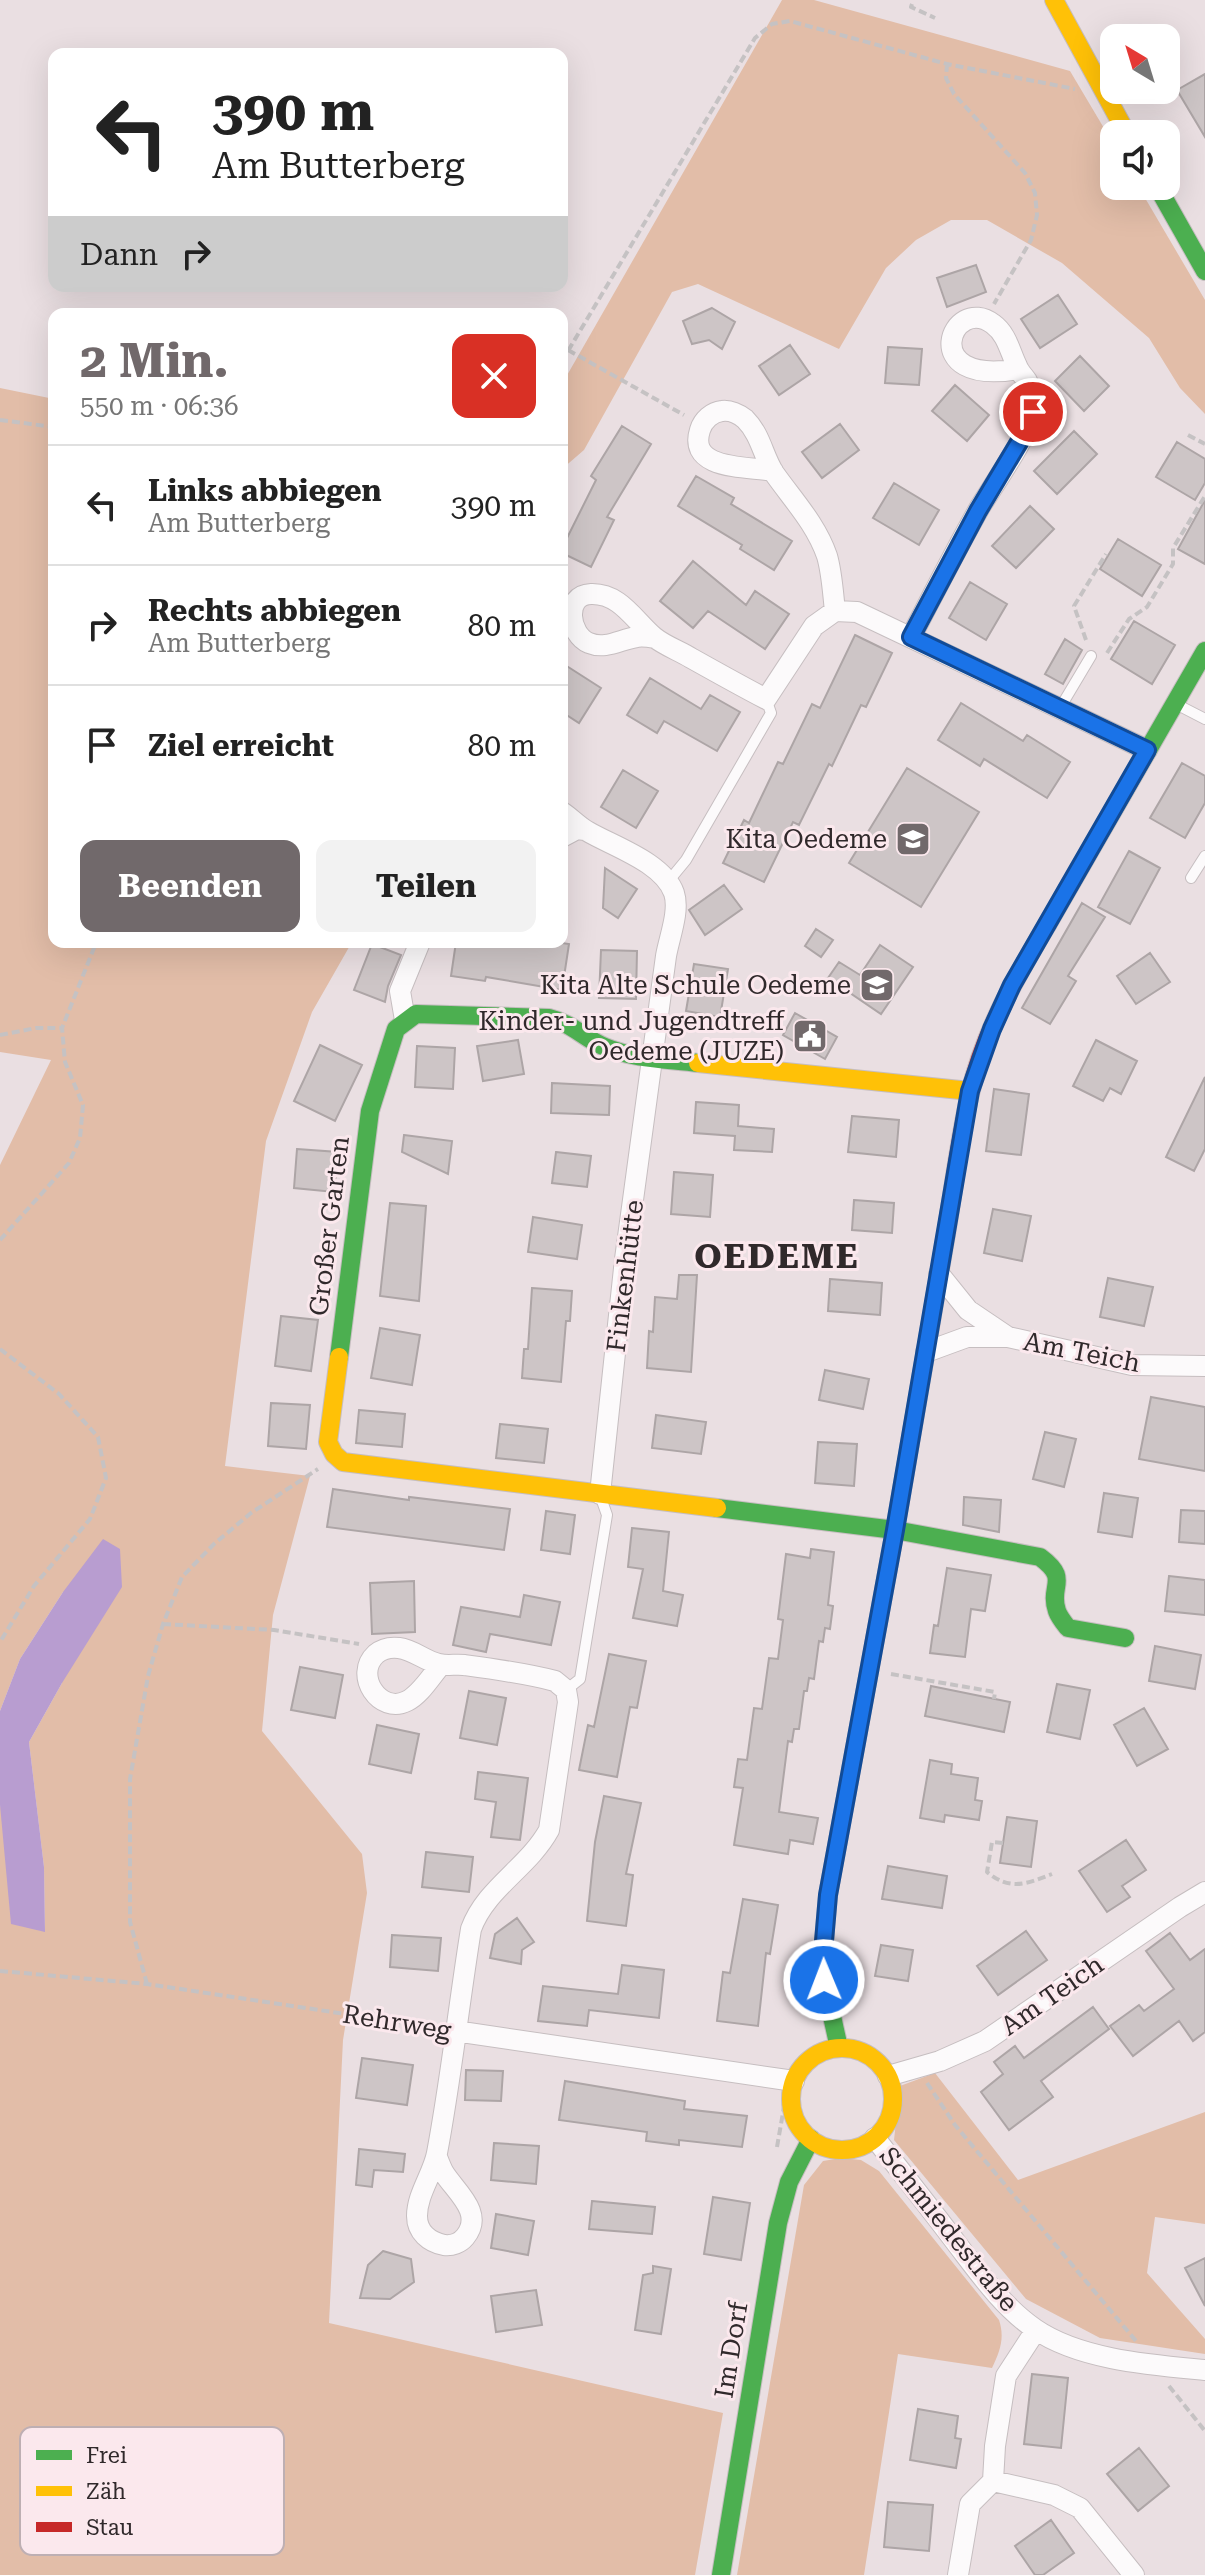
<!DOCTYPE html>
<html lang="de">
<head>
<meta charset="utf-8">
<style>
	body { margin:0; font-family:"Roboto Serif",serif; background:#f2f2f2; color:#222; height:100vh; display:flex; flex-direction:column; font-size:30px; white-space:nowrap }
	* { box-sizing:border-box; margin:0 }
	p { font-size:26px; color:#767676 }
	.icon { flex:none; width:44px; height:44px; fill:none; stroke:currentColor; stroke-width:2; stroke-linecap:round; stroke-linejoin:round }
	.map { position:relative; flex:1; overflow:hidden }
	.sheet { position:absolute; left:48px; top:308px; width:520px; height:640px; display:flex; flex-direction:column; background:#fff; border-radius:16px; box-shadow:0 8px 32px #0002 }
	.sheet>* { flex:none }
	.top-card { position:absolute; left:48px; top:48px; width:520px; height:244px; border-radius:16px; box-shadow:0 8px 32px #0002; background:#fff; color:#222; overflow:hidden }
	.needle { width:52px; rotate:322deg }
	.tools { position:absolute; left:1100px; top:24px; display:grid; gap:16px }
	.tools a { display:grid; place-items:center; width:80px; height:80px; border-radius:16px; background:#fff; box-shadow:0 8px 32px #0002; font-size:40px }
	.pin { position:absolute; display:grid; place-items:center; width:68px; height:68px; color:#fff; margin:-34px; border:4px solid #fff; border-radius:50%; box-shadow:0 2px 8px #0007 }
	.me { position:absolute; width:88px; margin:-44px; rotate:359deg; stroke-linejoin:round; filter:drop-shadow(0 0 6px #0008) }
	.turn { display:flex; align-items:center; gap:28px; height:168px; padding:0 32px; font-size:36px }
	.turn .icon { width:104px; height:104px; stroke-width:2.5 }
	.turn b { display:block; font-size:56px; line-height:68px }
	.then { display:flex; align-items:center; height:76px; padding:0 32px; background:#0003; gap:16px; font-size:30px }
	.round { display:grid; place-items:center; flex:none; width:84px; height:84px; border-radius:16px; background:#f2f2f2 }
	.headline { display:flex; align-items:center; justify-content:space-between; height:136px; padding:0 32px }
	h1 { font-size:48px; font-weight:700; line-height:60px; color:#71696b }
	.action { display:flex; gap:16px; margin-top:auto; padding:16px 32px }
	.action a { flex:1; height:92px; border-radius:16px; background:#71696b; color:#fff; font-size:32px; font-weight:700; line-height:92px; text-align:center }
	.action a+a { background:#f2f2f2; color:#222 }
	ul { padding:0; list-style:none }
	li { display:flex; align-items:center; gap:24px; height:120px; padding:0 32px; border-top:2px solid #e0e0e0 }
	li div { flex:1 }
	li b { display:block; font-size:30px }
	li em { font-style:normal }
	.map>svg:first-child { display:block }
	.green { fill:#e2bda8 }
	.water { fill:#b89dd0 }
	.building { fill:#cdc5c6; stroke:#ada5a6; stroke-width:2 }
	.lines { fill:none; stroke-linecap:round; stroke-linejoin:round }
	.lane-casing { stroke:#c6bec0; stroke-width:12 }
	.street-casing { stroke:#c6bec0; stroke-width:22 }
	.fast-casing { stroke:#c6bec0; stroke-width:20 }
	.slow-casing { stroke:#c6bec0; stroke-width:20 }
	.jam-casing { stroke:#c6bec0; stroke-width:20 }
	.path { stroke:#c5c2c3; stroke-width:4; stroke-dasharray:8 4; stroke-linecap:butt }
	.lane { stroke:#fcfafb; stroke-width:10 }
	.street { stroke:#fcfafb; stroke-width:20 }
	.fast { stroke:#4caf50; stroke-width:18 }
	.slow { stroke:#ffc107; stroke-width:18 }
	.jam { stroke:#c62828; stroke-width:18 }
	.route-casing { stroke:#114b97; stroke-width:20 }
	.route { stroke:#1a73e8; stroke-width:14 }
	.labels { text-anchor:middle; stroke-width:6; stroke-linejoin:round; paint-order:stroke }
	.poi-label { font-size:26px; fill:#30292b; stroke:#fbe8ed; text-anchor:end }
	.street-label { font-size:26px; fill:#30292b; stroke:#fbe8ed }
	.district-label { font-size:34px; font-weight:bold; letter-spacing:2px; fill:#30292b; stroke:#fbe8ed }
	.key { fill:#fbe8ed; stroke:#beafb3; stroke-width:2 }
	.key-label { font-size:22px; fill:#30292b }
</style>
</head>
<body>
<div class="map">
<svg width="1205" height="2575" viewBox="0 0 1205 2575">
	<rect width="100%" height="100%" fill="#eadfe2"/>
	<path class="green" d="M782 0H814L1070 71 1114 145V186H1138L1205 300V414L1180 388 1149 338 1062 263 987 220H951L916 240 886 268 839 349 698 284 672 292 584 450 562 469V384Z
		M0 388 54 399V942H352L312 1012 266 1141 225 1466 310 1476 273 1615 262 1731 362 1854 367 1893 343 2040 329 2323 723 2413 695 2575H0V1805L45 1931 44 1867 29 1742 62 1683 63 1592 20 1659 0 1711V1165L51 1060 0 1052Z
		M935 2073 1018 2180 1205 2112V2224L1155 2217 1147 2273 1205 2339V2354L1100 2338 1026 2299 894 2140 900 2086Z
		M841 2158 861 2160 879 2171 999 2320C1005 2338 1000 2351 992 2368L898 2354 864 2575H737L804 2185 823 2161Z"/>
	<path class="water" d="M103 1539 120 1549 122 1587 62 1683 29 1742 44 1867 45 1932 11 1924 0 1805V1711L20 1659 63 1592Z"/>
	<path class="building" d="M1205 74V137L1177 90Z
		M976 265 986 292 947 307 937 278Z
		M1058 295 1077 324 1040 348 1021 319Z
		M712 308 735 322 722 349 709 340 692 344 683 321Z
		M790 345 810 374 779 395 759 366Z
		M888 347 922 349 919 385 885 383Z
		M1080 356 1109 386 1084 411 1055 381Z
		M955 385 989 415 967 441 932 411Z
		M840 424 859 450 822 478 802 452Z
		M622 426 651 444 607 517 614 520 591 567 562 553V548L596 480 591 476Z
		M1074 431 1097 454 1057 494 1034 471Z
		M1177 442 1205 459V483L1195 500 1156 477Z
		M696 476 734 498 731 504 792 541 774 570 740 549 742 545 678 506Z
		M894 483 939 510 919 545 873 518Z
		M1205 500V564L1178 549Z
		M1030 506 1054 529 1016 568 992 546Z
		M1118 539 1161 565 1142 596 1100 569Z
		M693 561 746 605 755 591 789 614 765 649 708 611 693 628 660 601Z
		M970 582 1007 604 986 640 949 618Z
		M1134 621 1175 645 1152 684 1111 659Z
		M855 635 892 653 866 707 861 705 832 766 829 764 799 825 793 822 764 882 723 863 744 820 749 823 778 762 783 764 812 704 820 708Z
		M1065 639 1082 650 1063 684 1045 674Z
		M562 663 601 688 579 723 562 712Z
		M650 678 701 709 710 695 740 712 717 751 664 721 657 733 627 715Z
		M961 703 1023 741 1027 735 1070 762 1047 798 984 759 980 766 938 740Z
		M1182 763 1205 776V803L1185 838 1150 818Z
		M907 768 979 812 921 907 849 863Z
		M623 770 658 791 636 828 601 807Z
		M1129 851 1160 868 1130 924 1098 907Z
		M605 868 637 889 618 918 603 908Z
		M724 885 742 909 705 935 689 910Z
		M1082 903 1105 917 1068 976 1076 981 1050 1024 1022 1008Z
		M816 929 833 940 821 957 805 946Z
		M456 942H555L569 944 562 990 486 977 485 981 451 976Z
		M372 944 401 955 388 986 385 1002 354 990Z
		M880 945 913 967 881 1014 828 978 839 962 860 975Z
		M601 950 637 951 636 999 599 998Z
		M1150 953 1170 982 1136 1004 1117 976Z
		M694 964 728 969 720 1017 686 1011Z
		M795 1013 837 1037 825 1059 783 1035Z
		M518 1040 524 1074 483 1081 477 1046Z
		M1096 1040 1137 1061 1121 1094 1110 1088 1103 1101 1073 1086Z
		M320 1045 362 1065 335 1121 294 1101Z
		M417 1046 455 1048 453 1089 415 1087Z
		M1205 1077V1149L1194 1171 1166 1157Z
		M552 1083 610 1086 609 1115 551 1113Z
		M994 1089 1029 1094 1021 1155 986 1151Z
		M696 1102 739 1105 738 1126 774 1129 772 1152 734 1150 735 1136 694 1133Z
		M852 1116 899 1120 896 1157 848 1152Z
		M404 1135 452 1141 448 1174 402 1152Z
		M297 1149 338 1152 334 1192 294 1188Z
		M556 1152 591 1156 587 1187 552 1183Z
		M674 1172 713 1175 710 1217 671 1214Z
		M854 1200 894 1203 892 1233 852 1230Z
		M390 1203 426 1206 419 1301 380 1296Z
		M993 1209 1031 1216 1022 1261 984 1253Z
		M533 1217 582 1225 577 1259 528 1252Z
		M679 1275H697L691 1372 647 1368 649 1331 653 1332 655 1297 677 1299Z
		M1108 1278 1153 1287 1144 1326 1100 1317Z
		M830 1279 882 1283 880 1315 828 1311Z
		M532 1288 572 1291 570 1321H566L561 1382 522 1378 524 1349H528Z
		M281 1316 318 1320 311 1371 275 1366Z
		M380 1328 420 1335 412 1385 371 1378Z
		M825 1370 869 1379 863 1409 819 1400Z
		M1151 1397 1205 1407V1471L1139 1459Z
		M271 1403 310 1405 306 1449 268 1446Z
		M359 1410 405 1414 402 1447 356 1443Z
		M656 1415 706 1422 701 1454 652 1448Z
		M500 1424 548 1429 544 1463 496 1458Z
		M1045 1432 1076 1439 1064 1487 1033 1479Z
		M818 1442 857 1444 854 1486 815 1483Z
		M333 1489 409 1500V1497L510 1509 504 1550 327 1527Z
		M1104 1493 1138 1498 1132 1537 1098 1532Z
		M964 1497 1001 1500 999 1532 963 1525Z
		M1181 1510 1205 1511V1544L1179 1542Z
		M546 1511 575 1515 570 1554 541 1550Z
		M632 1528 669 1532 663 1591 683 1595 677 1626 633 1618 643 1569 628 1567Z
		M811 1549 834 1552 828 1605 833 1606 830 1629 825 1628 823 1642 819 1641 814 1679 809 1678 807 1691H804L799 1729H794L792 1742 788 1741 779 1812 818 1818 813 1844 790 1840 788 1854 734 1845 743 1788 734 1787 738 1759 747 1760 754 1708 762 1709 769 1658 778 1659 783 1620 778 1619 786 1554 810 1558Z
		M947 1568 991 1575 985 1611 971 1609 965 1657 930 1653 934 1625 938 1626Z
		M1169 1576 1205 1580V1615L1165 1611Z
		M414 1581 415 1632 372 1634 370 1583Z
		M524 1595 560 1602 551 1645 490 1634 486 1652 453 1645 461 1607 520 1617Z
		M1155 1646 1201 1655 1195 1689 1149 1681Z
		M609 1654 646 1661 637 1708 630 1707 617 1777 579 1770 588 1725 594 1727Z
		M300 1667 343 1675 335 1718 291 1710Z
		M1057 1684 1090 1690 1080 1739 1047 1732Z
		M931 1686 1010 1702 1004 1732 925 1716Z
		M469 1691 506 1698 497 1745 460 1738Z
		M1144 1708 1168 1749 1137 1766 1114 1725Z
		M377 1725 419 1734 411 1773 369 1764Z
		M930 1760 952 1764 951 1774 978 1778 975 1800 982 1801 979 1820 945 1815 944 1822 920 1818Z
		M478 1772 528 1778 520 1840 491 1837 496 1802 475 1799Z
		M604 1796 641 1803 626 1874 633 1875 626 1926 587 1921 595 1842Z
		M1007 1817 1037 1821 1031 1867 1000 1863Z
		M1126 1840 1146 1870 1122 1886 1130 1897 1107 1912 1079 1871Z
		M426 1852 473 1857 469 1892 422 1887Z
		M888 1866 947 1876 942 1908 882 1899Z
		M743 1899 778 1905 770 1954 766 1953 758 2026 717 2021 723 1972 730 1973Z
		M517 1918 534 1942 522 1950 521 1964 490 1958 495 1934Z
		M1026 1931 1047 1960 998 1995 977 1966Z
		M1170 1933 1190 1960 1205 1949V2032L1193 2041 1179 2021 1133 2056 1110 2026 1139 2005 1144 2011 1174 1989 1146 1951Z
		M392 1935 441 1938 438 1971 390 1967Z
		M881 1945 913 1950 908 1981 875 1976Z
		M622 1965 664 1970 659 2018 589 2010 587 2026 538 2021 543 1986 618 1994Z
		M1093 2007 1109 2029 1041 2081 1053 2097 1009 2130 981 2092 1003 2074 994 2062 1015 2046 1024 2058Z
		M362 2058 413 2065 407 2105 356 2098Z
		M466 2070 503 2071 501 2101 465 2100Z
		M565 2081 685 2101 684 2109 747 2116 742 2147 679 2140V2145L646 2141 647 2132 559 2120Z
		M494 2143 539 2146 536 2184 491 2180Z
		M359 2149 405 2154 403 2172 374 2170 372 2187 356 2185Z
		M713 2197 750 2203 741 2260 704 2254Z
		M592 2201 655 2207 652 2234 589 2229Z
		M496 2214 534 2221 528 2255 491 2248Z
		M383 2251 411 2259 414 2282 390 2299 360 2298 368 2265Z
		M1205 2258V2306L1185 2268Z
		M653 2266 671 2269 661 2334 635 2330 643 2275 653 2273Z
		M536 2290 542 2325 496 2332 491 2296Z
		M1032 2374 1068 2378 1061 2448 1024 2444Z
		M918 2409 958 2416 955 2438 961 2439 956 2468 910 2460Z
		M1139 2448 1169 2486 1138 2511 1107 2474Z
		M888 2502 933 2505 929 2551 884 2547Z
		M1051 2520 1074 2553 1043 2575H1035L1015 2546Z"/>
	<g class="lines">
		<g class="lane-casing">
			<path id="lane" d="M1176 704 1205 719
				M1060 708 1091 656
				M1191 878 1205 856
				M667 883 686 860 771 713 766 699
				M566 1690 580 1679 607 1515 601 1498"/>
		</g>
		<g class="street-casing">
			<path id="street" d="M773 471C749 466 687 471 700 430 703 420 712 412 722 411 730 410 739 414 745 419 761 435 763 456 774 473 793 500 816 524 827 556 832 573 833 594 835 611
				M911 637C934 593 956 549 980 507 994 484 1029 435 1033 411 1035 401 1032 390 1027 381 1024 376 1019 372 1017 366 1010 352 1007 334 993 324 952 293 915 387 1018 369
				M655 638C649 637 642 636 637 637 621 639 606 650 589 643 569 635 563 595 591 594 620 593 634 620 654 637 665 646 680 651 691 658 716 672 741 686 766 699L814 626 835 611 857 612 1147 750
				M562 812C571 818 578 826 587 831 612 846 663 862 674 893 680 911 669 938 666 956L625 1259 600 1494
				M562 837 577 829 585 830
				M405 1020 400 991 420 942
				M939 1274 968 1310 1008 1337
				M926 1352 967 1337H1008L1132 1365 1205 1366
				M455 2031 794 2081
				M888 2076 940 2061 985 2041 1180 1907 1205 1892
				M875 2138C902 2173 930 2208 957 2244 980 2274 1003 2307 1035 2329 1080 2360 1152 2365 1205 2370
				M437 2157C439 2162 441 2168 444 2173 455 2191 485 2213 465 2237 460 2243 452 2246 444 2245 429 2242 417 2232 417 2216 417 2194 433 2174 437 2153 451 2079 459 2003 471 1929 486 1888 528 1868 549 1830L568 1702 566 1690 555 1681C525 1673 494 1669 464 1665 456 1664 447 1666 439 1664 425 1661 414 1650 399 1648 391 1647 382 1649 376 1654 353 1675 380 1715 407 1701 421 1694 431 1676 441 1665
				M993 2481 1054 2495 1080 2508 1134 2575
				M993 2481 995 2446 1006 2376 1036 2330
				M958 2575 970 2504 993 2481"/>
		</g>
		<g class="fast-casing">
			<path id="fast" d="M1157 186 1205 271
				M1047 925 1205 651
				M339 1357 370 1111 396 1029 416 1014 549 1018C574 1024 583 1038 605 1047 634 1059 667 1059 698 1063
				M717 1508 895 1530 1040 1557C1071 1580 1048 1585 1057 1611 1059 1617 1064 1623 1068 1628L1125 1638
				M839 2048 824 1980V1941L828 1895 895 1530 946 1234
				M721 2575 778 2223 789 2182 811 2139"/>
		</g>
		<g class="slow-casing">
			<path id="slow" d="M1054 0 1127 134
				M698 1063 970 1091
				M339 1357 328 1442 334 1454 343 1462 717 1508
				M791 2099a51 51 0 1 1 102 0a51 51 0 1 1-102 0Z"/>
		</g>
		<g class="jam-casing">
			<path id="jam" d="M946 1234C954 1187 959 1140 970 1094 983 1034 1016 977 1047 925"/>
		</g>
		<path class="path" d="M912 4 911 7 935 18
			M947 64 946 78 954 94 1025 173 1035 193 1037 215 1031 240 994 304
			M568 350 684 415
			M562 361 755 38 772 24 790 21 947 64 1075 89
			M0 420 54 427
			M1188 435 1205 444
			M1086 640 1074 606 1106 554
			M1107 653 1129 619 1147 607 1173 564V548L1205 496
			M0 1035 36 1028H62
			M0 1240 69 1163 80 1138 83 1105 65 1062 62 1028 94 948 99 942
			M0 1349 59 1394 98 1437 106 1478 90 1519 34 1586 0 1642
			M163 1624 274 1630 359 1644
			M891 1674 995 1692 994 1699
			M1003 1843 992 1842 987 1872C1010 1891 1026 1884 1052 1874
			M0 1971 147 1984 438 2028
			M147 1984 130 1922V1779L148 1676 163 1624 182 1577 214 1544 251 1513 318 1469
			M927 2083 955 2125 1136 2341
			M777 2147 785 2101
			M1169 2386 1205 2431"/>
		<use href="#lane" class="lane"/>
		<use href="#street" class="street"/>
		<use href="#fast" class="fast"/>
		<use href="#slow" class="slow"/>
		<use href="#jam" class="jam"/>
	</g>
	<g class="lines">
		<g class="route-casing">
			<path id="route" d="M824 1980V1941L828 1895 895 1530 970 1091 992 1029 1012 985 1147 750 911 637 978 511 1027 429 1033 412"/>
		</g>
		<use href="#route" class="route"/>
	</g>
	<defs>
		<g id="school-square" transform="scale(1.8)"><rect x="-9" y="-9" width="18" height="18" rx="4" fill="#71696b" stroke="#fbe8ed"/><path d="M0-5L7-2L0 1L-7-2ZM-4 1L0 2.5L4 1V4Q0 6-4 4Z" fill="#fff"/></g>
		<g id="civic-square" transform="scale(1.8)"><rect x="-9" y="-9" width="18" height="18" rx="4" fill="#71696b" stroke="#fbe8ed"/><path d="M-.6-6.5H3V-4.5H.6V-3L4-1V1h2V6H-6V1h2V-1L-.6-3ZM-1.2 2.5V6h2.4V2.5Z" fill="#fff"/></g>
	</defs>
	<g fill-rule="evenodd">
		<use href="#school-square" x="913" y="839"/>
		<use href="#school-square" x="877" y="985"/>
		<use href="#civic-square" x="810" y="1036"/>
	</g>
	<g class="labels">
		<g class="poi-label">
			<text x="887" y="848">Kita Oedeme</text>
			<text x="851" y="994">Kita Alte Schule Oedeme</text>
			<text x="784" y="1030">Kinder- und Jugendtreff<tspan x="784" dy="30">Oedeme (JUZE)</tspan></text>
		</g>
		<g class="street-label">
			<text transform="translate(329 1226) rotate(-83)" y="9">Großer Garten</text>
			<text transform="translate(625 1276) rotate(-83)" y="9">Finkenhütte</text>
			<text transform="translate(1082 1352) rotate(11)" y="9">Am Teich</text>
			<text transform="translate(1052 1995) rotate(-35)" y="9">Am Teich</text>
			<text transform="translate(397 2022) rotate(9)" y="9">Rehrweg</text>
			<text transform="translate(949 2229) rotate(51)" y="9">Schmiedestraße</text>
			<text transform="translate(731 2350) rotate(-81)" y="9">Im Dorf</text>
		</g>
		<g class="district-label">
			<text x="777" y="1268">OEDEME</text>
		</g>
	</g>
	<rect x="20" y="2427" width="264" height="128" rx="12" class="key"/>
	<rect x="36" y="2450" width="36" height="10" fill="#4caf50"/>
	<rect x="36" y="2486" width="36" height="10" fill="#ffc107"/>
	<rect x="36" y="2522" width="36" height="10" fill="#c62828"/>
	<g class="key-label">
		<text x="86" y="2463">Frei</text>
		<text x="86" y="2499">Zäh</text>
		<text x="86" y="2535">Stau</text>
	</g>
</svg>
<div class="tools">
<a><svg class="needle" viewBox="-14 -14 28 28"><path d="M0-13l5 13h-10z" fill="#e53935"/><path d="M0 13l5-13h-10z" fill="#767676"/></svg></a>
<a><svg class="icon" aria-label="sound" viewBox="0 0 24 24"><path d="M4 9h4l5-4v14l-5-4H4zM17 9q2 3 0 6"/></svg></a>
</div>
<div class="pin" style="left:1033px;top:412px;background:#d93025"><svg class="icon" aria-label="arrive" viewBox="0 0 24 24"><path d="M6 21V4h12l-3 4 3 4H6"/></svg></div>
<svg class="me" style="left:824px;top:1980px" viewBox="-20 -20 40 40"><circle r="17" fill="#1a73e8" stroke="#fff" stroke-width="3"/><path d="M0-11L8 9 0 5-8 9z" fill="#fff"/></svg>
<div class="top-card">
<div class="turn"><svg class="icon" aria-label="left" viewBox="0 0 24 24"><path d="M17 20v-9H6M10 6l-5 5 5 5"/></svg><div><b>390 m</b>Am Butterberg</div></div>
<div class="then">Dann<svg class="icon" aria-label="right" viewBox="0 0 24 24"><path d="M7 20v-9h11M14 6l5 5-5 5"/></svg></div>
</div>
<section class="sheet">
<div class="headline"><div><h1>2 Min.</h1><p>550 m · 06:36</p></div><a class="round" style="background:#d93025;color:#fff"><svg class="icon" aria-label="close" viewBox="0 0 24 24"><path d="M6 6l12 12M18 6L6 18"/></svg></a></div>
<ul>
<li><svg class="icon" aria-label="left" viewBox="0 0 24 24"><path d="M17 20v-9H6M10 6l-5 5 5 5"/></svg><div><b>Links abbiegen</b><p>Am Butterberg</p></div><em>390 m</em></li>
<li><svg class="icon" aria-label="right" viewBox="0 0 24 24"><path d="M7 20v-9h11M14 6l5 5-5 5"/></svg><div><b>Rechts abbiegen</b><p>Am Butterberg</p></div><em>80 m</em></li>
<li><svg class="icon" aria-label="arrive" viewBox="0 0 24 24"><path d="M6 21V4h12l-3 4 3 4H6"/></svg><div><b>Ziel erreicht</b></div><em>80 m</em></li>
</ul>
<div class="action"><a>Beenden</a><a>Teilen</a></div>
</section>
</div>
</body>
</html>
